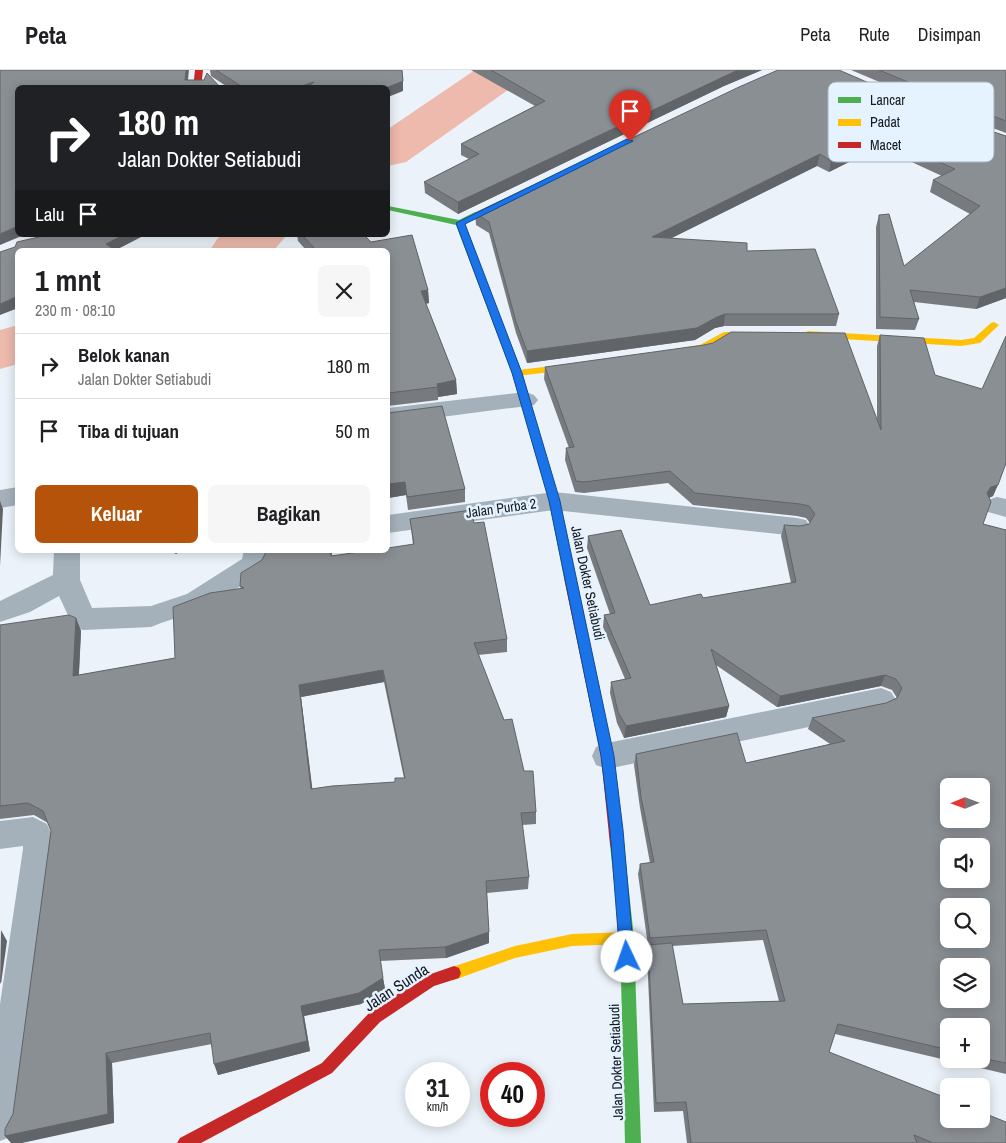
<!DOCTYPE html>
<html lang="id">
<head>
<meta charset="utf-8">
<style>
	body { margin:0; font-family:"Archivo Narrow",sans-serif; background:#f6f6f6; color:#202124; height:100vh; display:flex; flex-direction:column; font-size:19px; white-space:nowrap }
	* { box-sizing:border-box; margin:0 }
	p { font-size:16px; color:#757577 }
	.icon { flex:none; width:28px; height:28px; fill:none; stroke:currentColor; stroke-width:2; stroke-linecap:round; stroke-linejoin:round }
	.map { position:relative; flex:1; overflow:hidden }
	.side { position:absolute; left:15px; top:178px; width:375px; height:305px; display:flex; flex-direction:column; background:#fff; border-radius:8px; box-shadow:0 2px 12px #0003 }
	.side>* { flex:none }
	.top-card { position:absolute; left:15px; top:15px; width:375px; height:152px; border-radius:8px; box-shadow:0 2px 12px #0003; background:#202124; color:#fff; overflow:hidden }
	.needle { width:32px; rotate:269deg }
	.tools { position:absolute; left:940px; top:708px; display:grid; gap:10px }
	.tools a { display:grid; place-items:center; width:50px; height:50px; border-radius:8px; background:#fff; box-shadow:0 2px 12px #0003; font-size:25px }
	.speed { position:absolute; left:405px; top:992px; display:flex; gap:10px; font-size:25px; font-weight:700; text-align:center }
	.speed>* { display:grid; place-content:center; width:65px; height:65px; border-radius:50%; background:#fff; box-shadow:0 2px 12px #0003; line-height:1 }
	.speed small { font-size:12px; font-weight:400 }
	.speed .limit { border:8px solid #d22; background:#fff; color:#111 }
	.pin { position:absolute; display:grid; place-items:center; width:42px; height:42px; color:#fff; margin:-51px -21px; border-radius:50% 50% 50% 0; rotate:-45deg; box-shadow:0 0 5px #0007 }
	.pin .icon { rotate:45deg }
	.me { position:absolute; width:55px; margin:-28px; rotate:357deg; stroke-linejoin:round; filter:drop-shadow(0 0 4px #0008) }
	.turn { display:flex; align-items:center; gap:18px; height:105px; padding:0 20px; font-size:22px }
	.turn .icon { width:65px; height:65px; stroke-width:2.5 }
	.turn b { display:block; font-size:35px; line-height:42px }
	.then { display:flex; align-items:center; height:48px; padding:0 20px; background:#0003; gap:10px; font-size:19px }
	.round { display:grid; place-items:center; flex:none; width:52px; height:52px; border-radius:8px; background:#f6f6f6 }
	.summary { display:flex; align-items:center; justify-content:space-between; height:85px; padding:0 20px }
	h1 { font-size:30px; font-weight:700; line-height:38px }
	.button { display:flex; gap:10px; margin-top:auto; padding:10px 20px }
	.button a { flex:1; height:58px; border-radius:8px; background:#b45309; color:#fff; font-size:20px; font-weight:700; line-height:58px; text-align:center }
	.button a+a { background:#f6f6f6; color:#202124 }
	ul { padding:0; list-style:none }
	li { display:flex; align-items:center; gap:15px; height:65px; padding:0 20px; border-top:1px solid #e0e0e0 }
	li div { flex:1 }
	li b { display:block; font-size:19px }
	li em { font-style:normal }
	header { display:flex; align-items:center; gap:30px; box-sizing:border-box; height:70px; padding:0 25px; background:#fff; border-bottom:1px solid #e0e0e0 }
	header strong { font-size:24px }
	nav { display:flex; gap:28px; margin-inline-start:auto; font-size:18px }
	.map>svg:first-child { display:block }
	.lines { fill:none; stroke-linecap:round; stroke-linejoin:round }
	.river { fill:#edbaad; fill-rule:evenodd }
	.street { fill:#a4b1bb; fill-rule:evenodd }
	.fast { fill:#4caf50; fill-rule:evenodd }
	.slow { fill:#ffc107; fill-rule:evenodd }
	.jam { fill:#c62828; fill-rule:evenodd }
	.wall { fill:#777b7f; fill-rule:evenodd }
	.shaded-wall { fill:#616468 }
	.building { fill:#8a8f94; stroke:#616468; fill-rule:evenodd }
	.route { fill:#1a73e8; stroke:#114b97 }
	.labels { text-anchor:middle; stroke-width:5; stroke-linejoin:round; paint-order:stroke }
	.street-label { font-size:14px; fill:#151a1e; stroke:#e5f2ff }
	.near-street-label { font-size:16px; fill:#151a1e; stroke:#e5f2ff }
	.key { fill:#e5f2ff; stroke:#a7b1bc; stroke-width:1 }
	.key-label { font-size:14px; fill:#151a1e }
</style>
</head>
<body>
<header>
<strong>Peta</strong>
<nav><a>Peta</a><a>Rute</a><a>Disimpan</a></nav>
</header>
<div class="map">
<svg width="1006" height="1073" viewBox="0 0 1006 1073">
	<rect width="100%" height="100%" fill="#ebf2f9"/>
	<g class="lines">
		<path class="river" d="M475 0H528L522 10 406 92 388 96V59Z
			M223 165H287L274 180H210L218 168Z
			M18 255V294L0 299V260Z"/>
		<path class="street" d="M526 322 534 325 538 330 534 335 388 354V338Z
			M18 417V435L0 438V420Z
			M554 422 797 448 806 450 810 457 806 464 797 466 554 440 388 463V445Z
			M997 427 1006 429V447L988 442 984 436 988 430Z
			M54 480H80V510L92 538 151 536 187 524 242 489 244 480H270L268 494 264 501 207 538 161 553 151 557 83 560 73 556 59 526 30 542 0 552V531L53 505Z
			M881 618 891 622 896 630 891 638 881 642 607 699 596 695 592 686 596 677 607 673Z
			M33 747 47 754 55 773 54 790 18 1053 13 1066 0 1071V934L23 779V776L0 779V751Z"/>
		<path class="fast" d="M388 136 459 150 475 142 479 145 465 154 522 303 559 431 576 508 574 511 570 512 564 508 549 431 512 303 456 155 388 140Z
			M617 769 622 771 624 775 634 868 641 1073H625L620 868 610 775 612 771Z"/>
		<path class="slow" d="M994 252 999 255 980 273 961 276 808 267 803 264 808 261 961 270 974 268 991 253Z
			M724 262H763L768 265 763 268H726L705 280 675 285 670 282 675 279 700 275Z
			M580 293 583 294V298L517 306 512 303 517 300Z
			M627 862 632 864 634 868 632 872 627 874 572 876 515 888 454 910 449 908 447 903 449 898 515 876 572 864Z"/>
		<path class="jam" d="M195 0H203L201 18H193Z
			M570 504 576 508 613 686 624 775 622 779 617 781 612 779 610 775 601 686 564 508Z
			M454 896 459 898 461 903 459 908 434 916 380 952 332 1003 201 1073H177L180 1068 322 993 370 942 425 906Z"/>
	</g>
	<path class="wall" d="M210 0H402L403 21 388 18H229L211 6Z
		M471 0H762L724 16 458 144 425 123 424 112 469 89 461 85V74L535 36Z
		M851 0H1006V63L958 45Z
		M945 46 1006 66V228L976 239 914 232 919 249 915 260 876 259V157L879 145 904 196 970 144 930 122 933 110 942 106 879 77 829 102 817 96 672 168 747 181 839 244 836 256H724L715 258 695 270 527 293 516 263 489 163 476 155 475 143Z
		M297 165H364L371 172 412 165 428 220 429 233 426 234 456 310 457 324 438 327V330L388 336V339V180H306L298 171Z
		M880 265 935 305 1006 393 993 426 989 428 983 454 1006 460V1004L835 964 829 982 1006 1073H687L683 1041 654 1042 647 885 648 876 638 804 640 794 650 793 640 738 634 695 636 684 746 693 830 674 808 659 812 648 886 633 897 628 892 620 881 616 777 637 716 595 729 636 726 647 624 668 617 653 610 623 611 612 625 609 603 557 604 545 610 544 587 478 588 466 650 535 703 528 791 513 781 466 784 455 800 456 809 454 810 453 806 448 797 446 693 435 668 413 584 423 575 422 565 390 566 378H569L544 309 545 297 877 350V276ZM763 870 779 931 683 934 672 876ZM949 956H981V989H949Z
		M388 343 465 419V432L408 440 406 425 388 428Z
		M410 449 507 569V582L478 585 524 701 536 742V754L522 755 529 807 528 819 487 823 489 873 446 888 380 891 385 919 361 934 304 946 310 981 218 1005 212 974 112 993 114 1053 13 1044 51 761 48 753 34 745 0 749V555L76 548 81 561 79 605 175 588 241 519 240 516 262 490 267 480H332V486L413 475ZM384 612 404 708 395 712 312 719 301 627Z
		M169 480H181L176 484Z"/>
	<path class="shaded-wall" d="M186 0H189L187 18 185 10Z
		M738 0H762L724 16 458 144V132Z
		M403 11V21L388 27V18H386Z
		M314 12 310 15 311 18H296Z
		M881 66 879 77 829 102 831 91Z
		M820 84 817 96 651 178 652 167Z
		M18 156V165H24L0 175V164Z
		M123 165H145L116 180H108L106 174Z
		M1006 218V228L976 239 980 227Z
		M428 220 429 233 421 234V221Z
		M18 226V238L0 245V234Z
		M725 244 724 256 715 258 695 270 527 293V281Z
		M456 310 457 324 438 327 437 314Z
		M405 412 406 425 388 428V414Z
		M998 415 993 426 986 429 987 423 991 417Z
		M0 431 3 439 0 496Z
		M174 480H181L176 484Z
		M76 548 81 561 78 618 73 606Z
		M383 600 384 612 301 627 314 732 311 719 299 615Z
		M885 605 881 616 777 637 780 626Z
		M729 636 726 647 624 668 626 656Z
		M1 860 7 871 1 914 0 912Z
		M489 862V873L446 888 445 877Z
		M383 908 385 919 361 934 304 946 310 981 218 1005 214 994 301 936Z
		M106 983 112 993 114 1053 22 1073H11L5 1066Z"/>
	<path class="building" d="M0 0H186L185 10H204L207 3 221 18H18V156L0 164Z
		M216 0H402L403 11 386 18H314L310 15 314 12 296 18H244Z
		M491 0H738L458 132 424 112 479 84 461 74 545 31Z
		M778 0H839L945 46 1006 66V218L980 227 910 220 919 249 880 247 879 145 889 144 904 196 980 136 933 110 955 99 881 66 831 91 820 84 652 167 747 173V181L815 179 839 244H725L717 247 697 258 527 281 516 252 489 152 475 143 739 17Z
		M879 0H1006V51L961 34Z
		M45 165H123L106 174 115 180H18V226L0 234V182L15 177 17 172 43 166Z
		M302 165H364L371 172 412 165 428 220 421 221 456 310 437 314 438 317 388 323V180H316Z
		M731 262 845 263 881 360 880 265 924 268 935 305 982 319 1006 266V393L998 415 991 417 987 423 991 432 983 454 1006 460V993L981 988V956H949V980L838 954 829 982 949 1029V1049H981V1042L1006 1052V1073H933L914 1065 917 1073H691L686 1032 656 1033 648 875 672 873 683 934 785 931 766 860 650 868 640 794 654 792 641 727 636 684 737 663 746 693 845 671 812 648 886 633 897 628 902 618 896 609 885 605 780 626 711 579 729 636 626 656 618 642 611 612 631 608 604 545 615 543 588 466 621 460 650 535 701 524 703 528 796 512 784 455 800 456 809 454 815 444 809 436 800 434 695 423 670 401 584 412 576 411 566 378 574 377 545 297 704 275 713 273ZM949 716H981V749H949ZM949 776H981V809H949ZM949 836H981V869H949ZM949 896H981V929H949Z
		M442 336 465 419 407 427 405 412 388 414V343Z
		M471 440 474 453 484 452 507 569 474 573 504 650 512 649 524 701H533L536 742 521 743 529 807 486 811 489 862 445 877 379 880 383 908 359 923 301 936 307 971 214 994 210 963 106 983 108 1044 5 1066V1059L13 1044 51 761 43 741 28 733 0 736V555L69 545 76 548 73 606 175 588 173 537 210 523 244 518 240 516 241 503 262 490 267 480H330L331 486 374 480H388V478L414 474 410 449ZM383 600 405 708H395V712L332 716 311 719 299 615Z"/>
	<path class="route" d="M627 69 633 71 465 154 522 303 560 431 614 686 623 760 634 887 632 892 627 894 622 892 620 887 610 760 601 686 549 431 512 303 456 153Z"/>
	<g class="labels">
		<g class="street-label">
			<text transform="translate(501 438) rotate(-8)" y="5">Jalan Purba 2</text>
			<text transform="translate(588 513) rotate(78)" y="5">Jalan Dokter Setiabudi</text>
			<text transform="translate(616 992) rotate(-92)" y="5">Jalan Dokter Setiabudi</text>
		</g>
		<g class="near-street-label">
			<text transform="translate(396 917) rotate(-33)" y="6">Jalan Sunda</text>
		</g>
	</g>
	<rect x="828" y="12" width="166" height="80" rx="8" class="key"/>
	<rect x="838" y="27" width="23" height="6" fill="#4caf50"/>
	<rect x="838" y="49" width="23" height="7" fill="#ffc107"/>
	<rect x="838" y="72" width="23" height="6" fill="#c62828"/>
	<g class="key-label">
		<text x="870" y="35">Lancar</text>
		<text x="870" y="57">Padat</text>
		<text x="870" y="80">Macet</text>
	</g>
</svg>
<div class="tools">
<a><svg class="needle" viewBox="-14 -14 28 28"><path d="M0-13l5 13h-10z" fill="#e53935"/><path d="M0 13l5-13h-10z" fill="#757577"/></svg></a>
<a><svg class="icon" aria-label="sound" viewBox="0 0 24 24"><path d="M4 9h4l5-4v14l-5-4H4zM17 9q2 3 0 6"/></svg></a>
<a><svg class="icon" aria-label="search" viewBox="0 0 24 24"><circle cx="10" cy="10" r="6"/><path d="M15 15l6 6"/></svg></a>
<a><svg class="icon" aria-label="layers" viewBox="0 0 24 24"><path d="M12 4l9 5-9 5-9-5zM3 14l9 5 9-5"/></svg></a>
<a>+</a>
<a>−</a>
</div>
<div class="speed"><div>31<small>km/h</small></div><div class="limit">40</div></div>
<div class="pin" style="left:630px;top:71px;background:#d93025"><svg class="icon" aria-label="arrive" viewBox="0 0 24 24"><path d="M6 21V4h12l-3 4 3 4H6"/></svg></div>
<svg class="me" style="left:627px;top:887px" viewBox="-20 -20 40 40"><circle r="19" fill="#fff"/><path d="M0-13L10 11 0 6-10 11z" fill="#1a73e8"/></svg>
<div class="top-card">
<div class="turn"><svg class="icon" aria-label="right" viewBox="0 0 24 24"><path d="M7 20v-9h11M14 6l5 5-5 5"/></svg><div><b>180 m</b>Jalan Dokter Setiabudi</div></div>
<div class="then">Lalu<svg class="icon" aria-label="arrive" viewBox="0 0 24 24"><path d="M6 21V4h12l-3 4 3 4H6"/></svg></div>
</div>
<section class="side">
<div class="summary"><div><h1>1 mnt</h1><p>230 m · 08:10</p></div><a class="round"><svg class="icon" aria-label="close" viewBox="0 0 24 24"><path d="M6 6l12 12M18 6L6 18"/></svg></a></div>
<ul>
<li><svg class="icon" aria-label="right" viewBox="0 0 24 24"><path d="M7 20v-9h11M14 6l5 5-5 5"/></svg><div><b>Belok kanan</b><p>Jalan Dokter Setiabudi</p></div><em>180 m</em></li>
<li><svg class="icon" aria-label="arrive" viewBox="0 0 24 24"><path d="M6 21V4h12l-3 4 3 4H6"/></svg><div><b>Tiba di tujuan</b></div><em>50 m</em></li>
</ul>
<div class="button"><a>Keluar</a><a>Bagikan</a></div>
</section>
</div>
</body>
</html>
